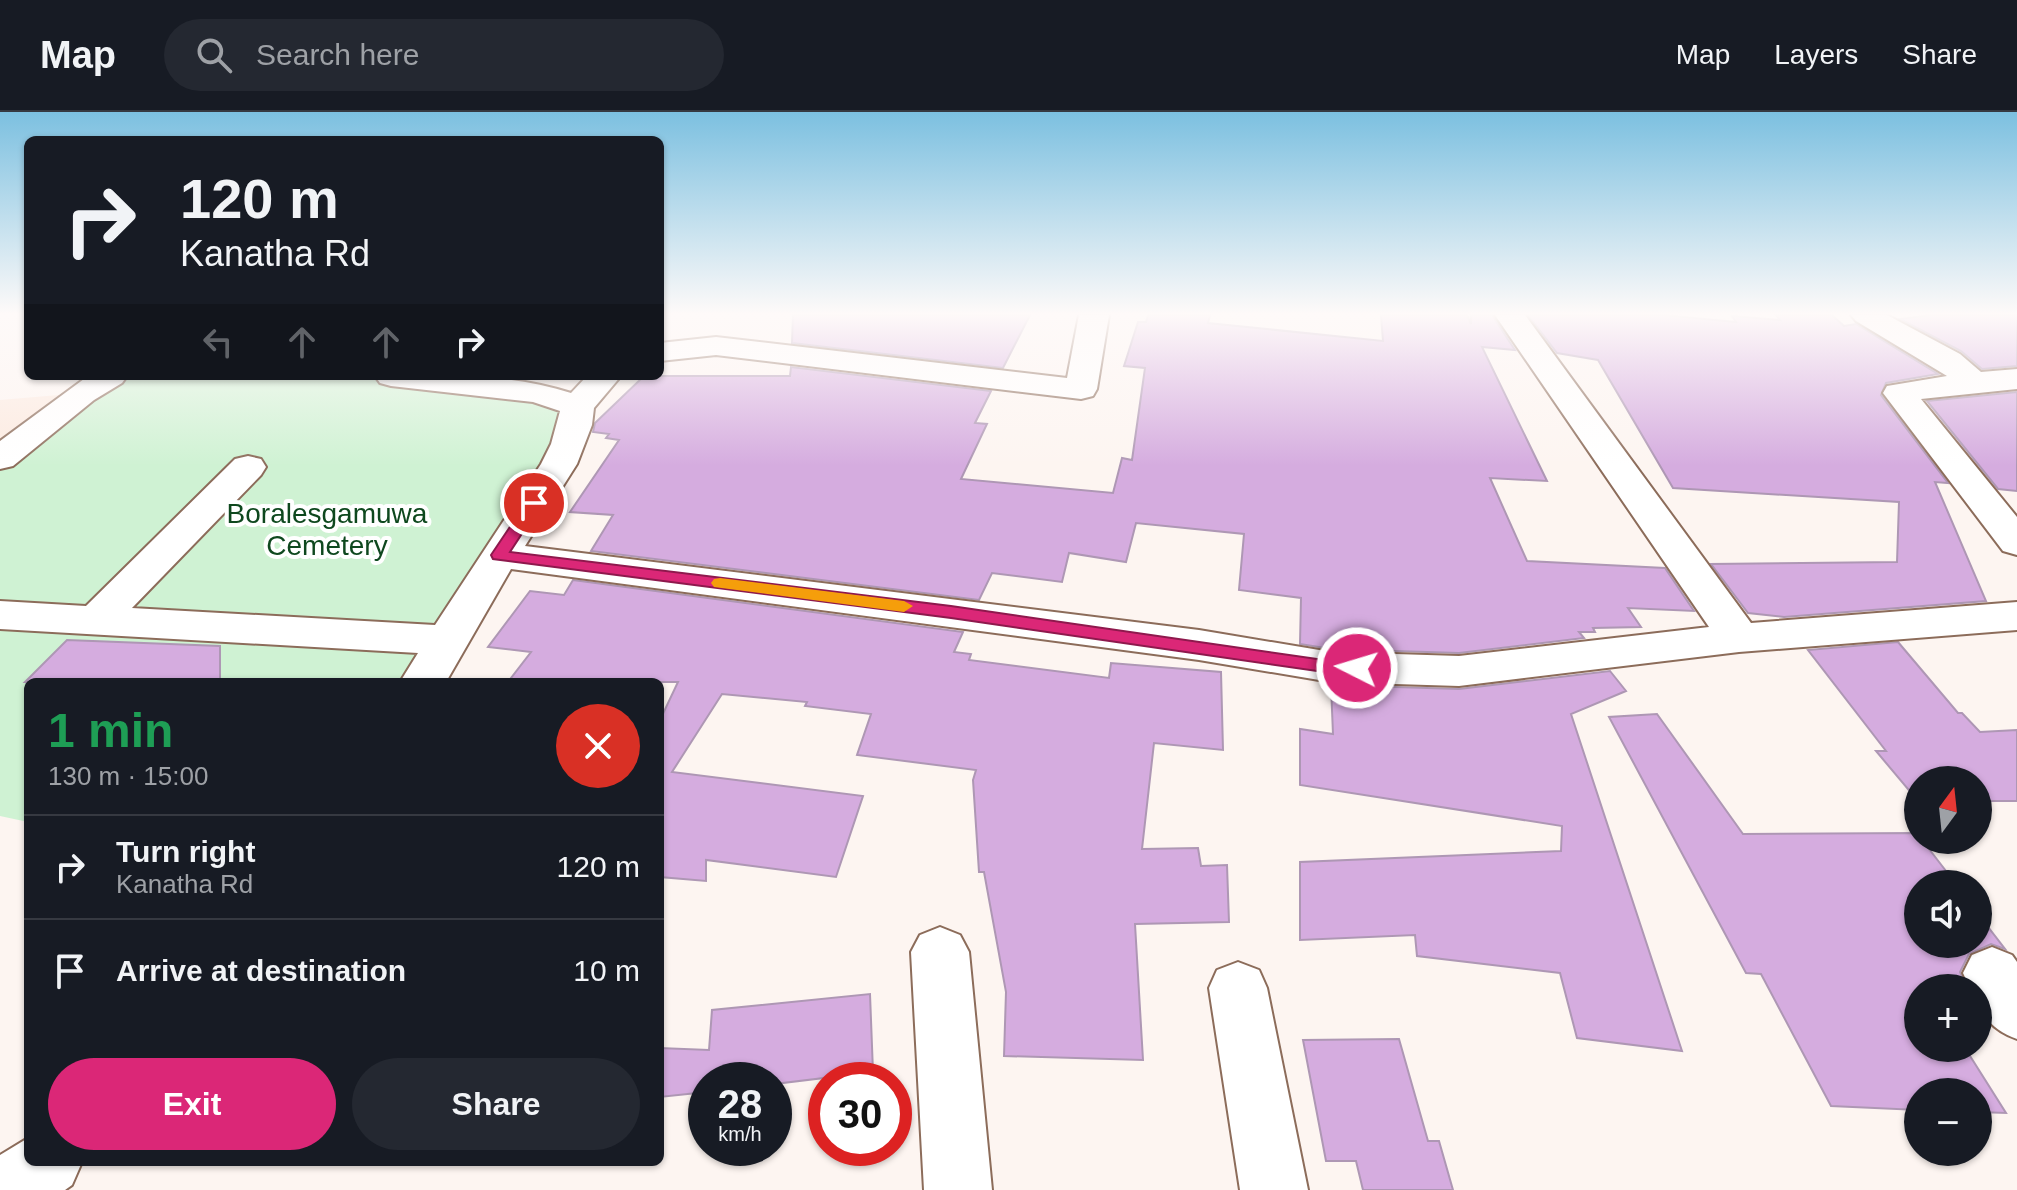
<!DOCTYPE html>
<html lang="en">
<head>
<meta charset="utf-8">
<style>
	body { margin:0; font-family:Helvetica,sans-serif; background:#242831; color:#f1f3f6; height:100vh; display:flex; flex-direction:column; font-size:30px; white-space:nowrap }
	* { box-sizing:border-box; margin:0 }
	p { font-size:26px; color:#9ea1a6 }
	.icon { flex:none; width:44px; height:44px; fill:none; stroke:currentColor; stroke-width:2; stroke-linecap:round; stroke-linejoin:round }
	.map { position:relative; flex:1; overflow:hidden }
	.side { position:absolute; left:24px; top:566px; width:640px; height:488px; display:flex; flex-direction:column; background:#171b24; border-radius:12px; box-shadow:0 2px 6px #0004 }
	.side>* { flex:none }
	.top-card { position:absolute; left:24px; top:24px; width:640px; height:244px; border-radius:12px; box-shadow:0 2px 6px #0004; background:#171b24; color:#f1f3f6; overflow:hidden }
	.needle { width:52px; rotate:15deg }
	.tools { position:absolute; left:1904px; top:654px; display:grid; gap:16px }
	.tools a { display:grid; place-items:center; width:88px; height:88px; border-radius:50%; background:#171b24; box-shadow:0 2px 6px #0004; font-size:40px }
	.speed { position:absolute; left:688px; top:950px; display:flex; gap:16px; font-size:40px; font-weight:700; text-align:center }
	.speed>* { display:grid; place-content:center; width:104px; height:104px; border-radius:50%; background:#171b24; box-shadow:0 2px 6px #0004; line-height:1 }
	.speed small { font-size:20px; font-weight:400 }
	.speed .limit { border:12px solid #d22; background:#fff; color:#111 }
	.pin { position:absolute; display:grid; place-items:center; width:68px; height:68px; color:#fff; margin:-34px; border:4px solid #fff; border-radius:50%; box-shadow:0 2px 8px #0007 }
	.me { position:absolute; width:88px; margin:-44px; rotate:275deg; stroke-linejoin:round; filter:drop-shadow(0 0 6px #0008) }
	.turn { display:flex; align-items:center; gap:28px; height:168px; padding:0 24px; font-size:36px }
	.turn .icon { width:104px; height:104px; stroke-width:2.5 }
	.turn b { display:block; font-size:56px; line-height:68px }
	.lanes { display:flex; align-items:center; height:76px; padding:0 24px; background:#0003; justify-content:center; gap:40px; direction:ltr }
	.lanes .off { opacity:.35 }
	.round { display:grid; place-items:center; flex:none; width:84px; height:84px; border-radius:42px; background:#242831 }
	.overview { display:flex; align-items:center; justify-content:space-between; height:136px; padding:0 24px }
	h1 { font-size:48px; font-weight:700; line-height:60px; color:#1e9e55 }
	.primary-button { display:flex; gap:16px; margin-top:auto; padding:16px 24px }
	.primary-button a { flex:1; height:92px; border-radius:48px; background:#db2777; color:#fff; font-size:32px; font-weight:700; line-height:92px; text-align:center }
	.primary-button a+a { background:#242831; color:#f1f3f6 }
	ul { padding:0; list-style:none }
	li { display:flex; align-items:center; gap:24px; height:104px; padding:0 24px; border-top:2px solid #363941 }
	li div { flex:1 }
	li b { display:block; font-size:30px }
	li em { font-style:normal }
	header { display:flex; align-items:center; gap:48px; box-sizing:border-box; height:112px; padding:0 40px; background:#171b24; border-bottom:2px solid #363941 }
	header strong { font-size:38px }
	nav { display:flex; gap:44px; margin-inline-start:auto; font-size:28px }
	.search { width:560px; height:72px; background:#242831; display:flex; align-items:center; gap:20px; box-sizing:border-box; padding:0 28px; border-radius:44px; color:#9ea1a6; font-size:30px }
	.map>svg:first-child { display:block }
	.built { fill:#fceae0 }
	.green { fill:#cff2d3 }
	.building { fill:#d5acdf; stroke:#ae97b4; stroke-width:2 }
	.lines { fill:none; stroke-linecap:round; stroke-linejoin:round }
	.minor-casing { stroke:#8c6c5a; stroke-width:4 }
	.minor { fill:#fff; fill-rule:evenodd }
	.route { fill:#db2777; stroke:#8e194d; stroke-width:2 }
	.slow { fill:#f59e0b }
	.labels { text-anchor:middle; stroke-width:8; stroke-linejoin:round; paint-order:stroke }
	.park-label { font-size:28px; fill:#0e481e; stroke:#fff }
</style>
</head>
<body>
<header>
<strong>Map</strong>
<div class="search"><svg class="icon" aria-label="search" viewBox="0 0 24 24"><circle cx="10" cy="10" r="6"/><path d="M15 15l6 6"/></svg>Search here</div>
<nav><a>Map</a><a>Layers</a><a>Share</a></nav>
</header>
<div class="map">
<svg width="2017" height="1078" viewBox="0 0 2017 1078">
	<rect width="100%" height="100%" fill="#fdf5f1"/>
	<path class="built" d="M82 281 0 346V288Z"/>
	<path class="green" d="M111 264H391L577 294 423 570H28V710L0 704V346Z"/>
	<path class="building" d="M793 203H1030L1003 256 792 231Z
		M1148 203H1210L1208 211 1383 229 1381 203H1467L1471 212V203H1492L1515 238 1482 235 1547 369 1490 366 1527 449 1665 456 1694 499 1628 496 1641 515 1593 516 1595 520H1579L1584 526 1459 541 1331 537 1300 532 1301 486 1239 478 1244 422 1136 411 1126 450 1069 441 1062 470 992 461 979 488 591 439 613 403 570 400 619 328 606 326 609 322 593 320 595 311 644 264H790L791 255 991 279 975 311 987 312 961 367 1113 381 1122 346 1132 348 1145 256 1124 254 1138 210H1146Z
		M1528 203H1663L1736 210 1732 204 1780 208 1776 203H1832L1844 214 1856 212 1938 262 1886 271 1881 283 1948 371 1935 370 1986 489 1784 505 1748 501 1711 452 1897 450 1899 390 1673 376 1598 248 1557 241Z
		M1931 203H2017V254L1982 257 1961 239 1900 207Z
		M2017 280V379L1998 377 1927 289Z
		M573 468 963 520 954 540 971 542 969 548 1109 566 1111 551 1221 560 1223 638 1154 631 1142 737 1198 736 1201 754 1227 753 1229 810 1135 812 1143 948 1004 944 1006 880 984 760H979L973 668 976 658 857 643 871 602 805 594 807 590 722 582 672 660 863 684 836 765 706 748V769L660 765V608L678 570H508L531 540 488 535 530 479 564 483Z
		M67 528 220 534V570H25Z
		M1898 530 1958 601H1962L1980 620 2017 618V689H1978V668H1918V689L1876 639H1886L1808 538Z
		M1610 559 1626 579 1571 602 1682 939 1577 926 1560 861 1417 844 1415 823 1300 828V750L1561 739 1562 714 1300 673V617L1333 622 1331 573 1459 577Z
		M1657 602 1743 722 1917 721 1918 728H1922L1956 772H1918V832H1978V802L2005 837 1991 832 1969 842 1960 860 1967 876H1918V936H1965L2006 1001 1978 1000V980H1918V998L1831 994 1761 862 1746 861 1609 605Z
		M870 882 873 960 774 972V968H706V980L660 985V936L709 938 712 898Z
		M1399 927 1428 1029H1439L1453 1078H1363L1356 1049H1326L1303 928Z"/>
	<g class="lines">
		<g class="minor-casing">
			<path id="minor" d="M1079 203H1109L1097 277 1093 284 1081 287 716 243 660 249V231L716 225 1067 266Z
				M1495 203H1525L1751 511 2017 490V518L1739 540 1459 574 1331 570 1199 548 511 457 446 570H400L418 541 0 517V489L86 494 235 347 248 344 261 347 266 355 261 363 132 496 435 513 541 352 551 332 560 299 533 290 391 274 380 271 375 264C441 264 508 260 571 281L587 264H621L594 296 592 313 577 352 525 434 1199 518 1331 540 1459 544 1709 515Z
				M1851 203H1887L1960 242 1981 260 2017 257V277L1921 287 2017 405V443L2003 439 1883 281 1887 274 1947 264 1856 209Z
				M88 264H127L122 271 94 288 13 354 0 357V329Z
				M940 815 960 823 969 840 992 1078H924L911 840 920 823Z
				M1992 835 2012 843 2017 850V927C1993 918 1978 904 1978 876H1970L1963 861 1972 843Z
				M1238 850 1259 858 1267 876 1308 1078H1240L1209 876 1217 858Z
				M28 1026V1050H82L72 1073 65 1078H0V1043Z"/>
		</g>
		<use href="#minor" class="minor"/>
	</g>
	<linearGradient id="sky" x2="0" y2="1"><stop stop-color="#7cc0e0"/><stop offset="0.57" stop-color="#fefaf9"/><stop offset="1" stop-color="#fefaf9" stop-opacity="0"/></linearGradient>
	<rect width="2017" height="354" fill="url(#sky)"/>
	<path class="route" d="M534 387 542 391 510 440 951 494 1331 549 1357 550 1366 556 1357 562 1331 561 951 506 493 447 491 443 528 388Z"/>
	<path class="slow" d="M720 466 904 489 913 494 904 500 714 475 711 471 714 467Z"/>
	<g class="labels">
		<g class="park-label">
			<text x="327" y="411">Boralesgamuwa<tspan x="327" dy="32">Cemetery</tspan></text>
		</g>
	</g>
</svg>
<div class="tools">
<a><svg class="needle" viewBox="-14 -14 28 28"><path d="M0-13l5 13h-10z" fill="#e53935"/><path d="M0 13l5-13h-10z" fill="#9ea1a6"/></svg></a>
<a><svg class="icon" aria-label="sound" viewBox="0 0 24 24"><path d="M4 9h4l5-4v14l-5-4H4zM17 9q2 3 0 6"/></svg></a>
<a>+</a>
<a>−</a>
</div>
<div class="speed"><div>28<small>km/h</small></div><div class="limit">30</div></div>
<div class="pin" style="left:534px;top:391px;background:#d93025"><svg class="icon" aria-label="arrive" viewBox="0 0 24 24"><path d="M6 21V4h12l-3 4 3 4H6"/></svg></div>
<svg class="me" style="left:1357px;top:556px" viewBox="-20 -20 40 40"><circle r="17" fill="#db2777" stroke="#fff" stroke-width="3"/><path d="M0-11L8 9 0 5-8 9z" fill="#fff"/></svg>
<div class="top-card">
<div class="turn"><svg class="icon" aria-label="right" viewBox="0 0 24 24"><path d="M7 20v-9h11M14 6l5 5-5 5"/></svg><div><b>120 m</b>Kanatha Rd</div></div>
<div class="lanes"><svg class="icon off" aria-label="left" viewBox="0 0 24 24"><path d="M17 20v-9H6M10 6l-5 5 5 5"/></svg><svg class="icon off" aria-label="ahead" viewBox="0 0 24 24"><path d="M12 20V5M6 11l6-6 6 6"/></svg><svg class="icon off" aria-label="ahead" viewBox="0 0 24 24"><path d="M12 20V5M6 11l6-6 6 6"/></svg><svg class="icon" aria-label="right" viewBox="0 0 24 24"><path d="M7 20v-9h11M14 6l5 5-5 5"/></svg></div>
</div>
<section class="side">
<div class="overview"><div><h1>1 min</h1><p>130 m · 15:00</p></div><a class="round" style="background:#d93025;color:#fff"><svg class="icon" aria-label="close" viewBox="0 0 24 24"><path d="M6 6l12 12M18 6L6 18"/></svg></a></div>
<ul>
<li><svg class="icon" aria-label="right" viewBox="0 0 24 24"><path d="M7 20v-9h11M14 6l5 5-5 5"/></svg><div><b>Turn right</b><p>Kanatha Rd</p></div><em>120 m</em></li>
<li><svg class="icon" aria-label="arrive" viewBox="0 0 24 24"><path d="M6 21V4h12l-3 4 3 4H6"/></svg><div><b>Arrive at destination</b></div><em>10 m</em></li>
</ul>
<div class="primary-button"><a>Exit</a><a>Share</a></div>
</section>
</div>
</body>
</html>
